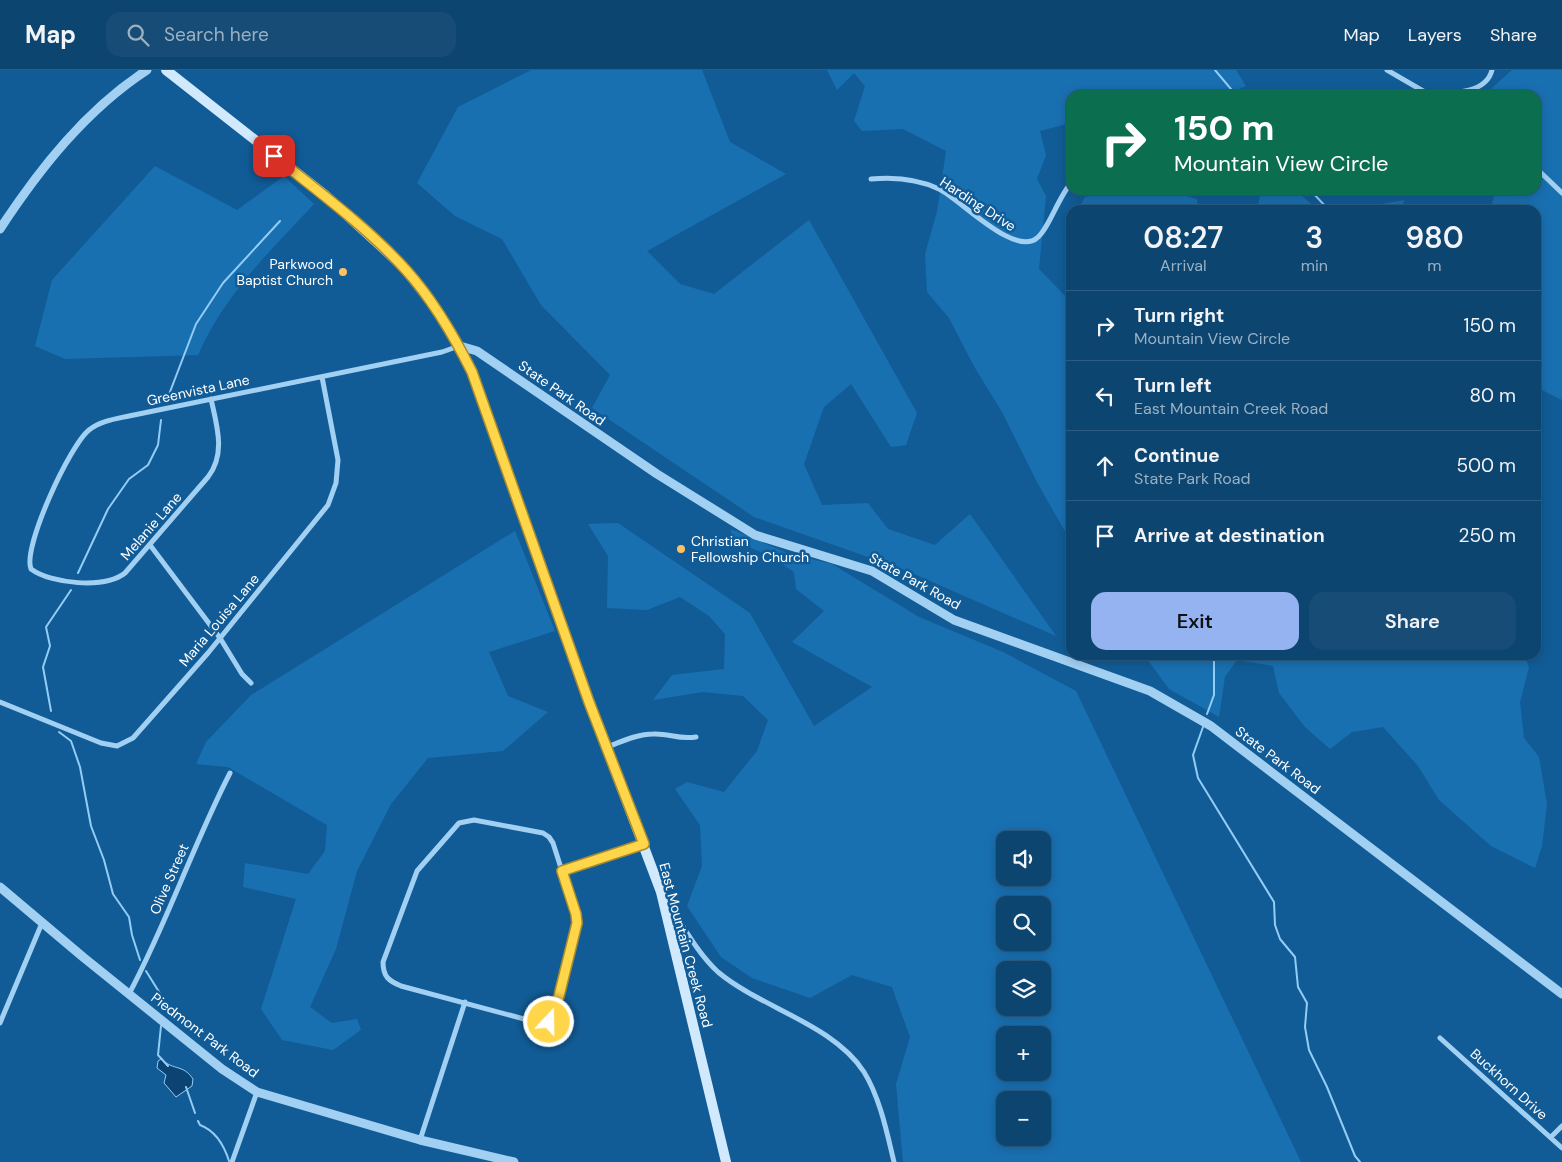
<!DOCTYPE html>
<html lang="en">
<head>
<meta charset="utf-8">
<style>
	body { margin:0; font-family:"DM Sans",sans-serif; background:#164c76; color:#f1f3f6; height:100vh; display:flex; flex-direction:column; font-size:19px; white-space:nowrap }
	* { box-sizing:border-box; margin:0 }
	p { font-size:16px; color:#9ab1c3 }
	.icon { flex:none; width:28px; height:28px; fill:none; stroke:currentColor; stroke-width:2; stroke-linecap:round; stroke-linejoin:round }
	.map { position:relative; flex:1; overflow:hidden }
	.panel { position:absolute; left:1066px; top:135px; width:475px; height:455px; display:flex; flex-direction:column; background:#0d4571; border-radius:15px; box-shadow:0 2px 12px #0003,0 0 0 1px #2d5d84 }
	.panel>* { flex:none }
	.top-card { position:absolute; left:1066px; top:20px; width:475px; height:105px; border-radius:15px; box-shadow:0 2px 12px #0003,0 0 0 1px #2d5d84; background:#0b6e4f; color:#fff; overflow:hidden }
	.buttons { position:absolute; left:996px; top:761px; display:grid; gap:10px }
	.buttons a { display:grid; place-items:center; width:55px; height:55px; border-radius:10px; background:#0d4571; box-shadow:0 2px 12px #0003,0 0 0 1px #2d5d84; font-size:25px }
	.pin { position:absolute; display:grid; place-items:center; width:42px; height:42px; color:#fff; margin:-21px; border-radius:10px; box-shadow:0 2px 8px #0006 }
	.me { position:absolute; width:55px; margin:-28px; rotate:21deg; stroke-linejoin:round; filter:drop-shadow(0 0 4px #0008) }
	.turn { display:flex; align-items:center; gap:18px; height:105px; padding:0 25px; font-size:22px }
	.turn .icon { width:65px; height:65px; stroke-width:2.5 }
	.turn b { display:block; font-size:35px; line-height:42px }
	.eta { display:flex; justify-content:space-evenly; align-items:center; height:85px; text-align:center }
	.eta b { font-size:30px; font-weight:600; line-height:35px }
	.button { display:flex; gap:10px; margin-top:auto; padding:10px 25px }
	.button a { flex:1; height:58px; border-radius:15px; background:#95b2f1; color:#111; font-size:20px; font-weight:600; line-height:58px; text-align:center }
	.button a+a { background:#164c76; color:#f1f3f6 }
	ul { padding:0; list-style:none }
	li { display:flex; align-items:center; gap:15px; height:70px; padding:0 25px; border-top:1px solid #2d5d84 }
	li div { flex:1 }
	li b { display:block; font-size:19px }
	li em { font-style:normal }
	header { display:flex; align-items:center; gap:30px; box-sizing:border-box; height:70px; padding:0 25px; background:#0d4571; border-bottom:1px solid #2d5d84 }
	header strong { font-size:24px }
	nav { display:flex; gap:28px; margin-inline-start:auto; font-size:18px }
	.search { width:350px; height:45px; background:#164c76; display:flex; align-items:center; gap:12px; box-sizing:border-box; padding:0 18px; border-radius:15px; color:#9ab1c3; font-size:19px }
	.map>svg:first-child { display:block }
	.green { fill:#1970b1; fill-rule:evenodd }
	.water { fill:#0b4472; stroke:#93cdf7 }
	.lines { fill:none; stroke-linecap:round; stroke-linejoin:round }
	.stream { stroke:#93cdf7; stroke-width:2 }
	.minor { stroke:#a2d0f3; stroke-width:5 }
	.tertiary { stroke:#a2d0f3; stroke-width:9 }
	.secondary { stroke:#d1e9fd; stroke-width:10 }
	.route-casing { stroke:#a68a30; stroke-width:12 }
	.route { stroke:#ffd54a; stroke-width:9 }
	.poi-dot { fill:#ffc064; stroke:#115c97; stroke-width:2 }
	.labels { text-anchor:middle; stroke-width:5; stroke-linejoin:round; paint-order:stroke }
	.street-label { font-size:14px; fill:#fff; stroke:#115c97 }
	.poi-label { font-size:14px; fill:#fff; stroke:#115c97; text-anchor:end }
</style>
</head>
<body>
<header>
<strong>Map</strong>
<div class="search"><svg class="icon" aria-label="search" viewBox="0 0 24 24"><circle cx="10" cy="10" r="6"/><path d="M15 15l6 6"/></svg>Search here</div>
<nav><a>Map</a><a>Layers</a><a>Share</a></nav>
</header>
<div class="map">
<svg width="1562" height="1092" viewBox="0 0 1562 1092">
	<rect width="100%" height="100%" fill="#115c97"/>
	<path class="green" d="M531 0H702L730 72 786 104 647 181 680 214 714 224 809 150 917 343 906 375 891 377 851 314 824 337 804 394 822 435 868 433 888 459 935 475 970 444 1056 566 905 500 754 447 592 338 610 305 541 235 502 169 455 146 417 113 458 37Z
		M827 0H1236L1246 16 1226 25H1071V53L1040 61 1046 85 1037 109 1046 126 1039 199 1071 232V472L1038 414 1002 342 975 298 949 248 927 222 925 184 937 142 946 81 903 59 862 61 854 51 865 16 854 3 837 20Z
		M1512 0H1562V330L1536 317V140H1490L1496 120H1536V25H1484Z
		M155 96 237 140 284 106 314 134C270 181 224 225 198 285L65 289 35 276 52 210Z
		M1120 120H1165L1197 129 1198 140H1078L1085 127Z
		M1300 124 1318 140H1257L1260 126Z
		M1404 130 1402 140H1349Z
		M618 453 750 543 814 656 872 617 792 572 824 541 796 519 794 502 772 487 731 469V459L790 484 832 494 919 547 1003 582 1076 621 1301 1092H903L896 1014 910 967 892 917 852 905 810 928 752 908 721 887 687 836 702 796 700 755 675 719 687 712 724 722 757 681 768 650 743 626 703 622 653 630 672 605 724 599 725 564 709 546 680 527 647 540 607 538 608 486 588 454ZM1005 770H1042V808H1005ZM1005 835H1042V872H1005ZM1005 900H1042V938H1005ZM1005 965H1042V1002H1005ZM1005 1030H1042V1068H1005Z
		M515 461 555 561 489 582 508 626 548 642 503 681 428 688 391 734 357 801 336 879 310 937 332 953 357 949 361 960 333 980 282 970 261 939 296 829 243 817 245 793 308 804 325 781 327 755 228 697 196 694 206 672 251 625Z
		M1144 585H1524L1529 597 1520 632 1524 668 1539 687 1547 734 1542 776 1535 798 1491 776 1439 730 1418 696 1383 657 1352 662 1330 679 1305 657 1279 623 1273 596 1237 590 1225 607 1219 647 1169 619Z"/>
	<path class="water" d="M161 989C174 1001 183 994 193 1009L192 1016 176 1027 164 1013 166 1005 157 998 158 991Z"/>
	<g class="lines">
		<path class="stream" d="M1215 0 1236 25
			M1310 120 1329 140
			M168 327 196 254 223 213 280 151
			M78 503 108 439 129 409 148 395 158 375 161 350
			M51 641 43 597 50 576 46 557 71 520
			M1207 644 1214 625V585
			M1203 657 1193 685 1198 708 1274 832 1275 855 1280 869 1295 887 1298 917 1307 933 1305 957 1309 980 1327 1017 1355 1086 1360 1092
			M59 662 71 671 80 697 91 756 104 790 113 824 129 847 132 865 140 890
			M146 901 161 925 164 940
			M161 956 158 985 168 996
			M186 1017 195 1043
			M198 1051 200 1055C216 1061 224 1075 229 1091"/>
		<path class="minor" d="M1387 0 1430 25
			M1429 24C1449 23 1486 25 1492 0
			M1536 98 1562 123
			M871 109C893 107 918 109 939 119 960 129 1014 187 1037 168 1048 160 1058 128 1071 113
			M211 329C217 356 226 384 208 407L125 503C105 519 51 514 31 499 22 478 70 375 89 360 100 351 115 349 129 346L442 282 459 276
			M150 475 220 568 242 604 251 613
			M0 632 101 673 117 676 133 668 208 583 328 435 336 413 338 390 322 307
			M607 677C621 672 637 664 653 664 669 663 678 670 696 667
			M474 750 543 763 549 767 553 773 576 845 577 853 557 933 549 953H539L401 916C389 911 383 907 383 892L417 801 459 753Z
			M562 801 643 775
			M665 828C682 853 696 882 718 902 761 938 833 954 864 1002 880 1028 887 1063 894 1092
			M129 924C167 853 193 775 230 703
			M0 953 42 853
			M1440 968 1562 1078
			M1551 1067 1562 1056
			M420 1070 465 932
			M232 1092 257 1022"/>
		<path class="tertiary" d="M0 159C40 98 86 40 147 0
			M460 276 477 281 657 404 755 465 872 501 954 550 1150 621 1211 656 1562 924
			M0 817 83 887 222 999 257 1022 420 1070 514 1092"/>
		<path class="secondary" d="M166 0 325 125 384 179 406 200 434 236 451 262 472 302 589 632 661 822 726 1092"/>
	</g>
	<g class="lines">
		<g class="route-casing">
			<path id="route" d="M274 86C319 122 367 157 406 200 434 231 454 266 472 302L589 632 644 774 562 801 576 844 577 853 557 934 549 952"/>
		</g>
		<use href="#route" class="route"/>
	</g>
	<g class="poi-dot">
		<circle cx="343" cy="202" r="5"/>
		<circle cx="681" cy="479" r="5"/>
	</g>
	<g class="labels">
		<g class="street-label">
			<text transform="translate(978 134) rotate(33)" y="5">Harding Drive</text>
			<text transform="translate(198 320) rotate(-12)" y="5">Greenvista Lane</text>
			<text transform="translate(562 323) rotate(35)" y="5">State Park Road</text>
			<text transform="translate(151 456) rotate(-49)" y="5">Melanie Lane</text>
			<text transform="translate(915 511) rotate(29)" y="5">State Park Road</text>
			<text transform="translate(219 550) rotate(-50)" y="5">Maria Louisa Lane</text>
			<text transform="translate(1278 690) rotate(37)" y="5">State Park Road</text>
			<text transform="translate(169 809) rotate(-66)" y="5">Olive Street</text>
			<text transform="translate(686 875) rotate(75)" y="5">East Mountain Creek Road</text>
			<text transform="translate(205 965) rotate(37)" y="5">Piedmont Park Road</text>
			<text transform="translate(1509 1014) rotate(42)" y="5">Buckhorn Drive</text>
		</g>
		<g class="poi-label">
			<text x="333" y="199">Parkwood<tspan x="333" dy="16">Baptist Church</tspan></text>
			<text x="691" y="476" text-anchor="start">Christian<tspan x="691" dy="16">Fellowship Church</tspan></text>
		</g>
	</g>
</svg>
<div class="buttons">
<a><svg class="icon" aria-label="sound" viewBox="0 0 24 24"><path d="M4 9h4l5-4v14l-5-4H4zM17 9q2 3 0 6"/></svg></a>
<a><svg class="icon" aria-label="search" viewBox="0 0 24 24"><circle cx="10" cy="10" r="6"/><path d="M15 15l6 6"/></svg></a>
<a><svg class="icon" aria-label="layers" viewBox="0 0 24 24"><path d="M12 4l9 5-9 5-9-5zM3 14l9 5 9-5"/></svg></a>
<a>+</a>
<a>−</a>
</div>
<div class="pin" style="left:274px;top:86px;background:#d93025"><svg class="icon" aria-label="arrive" viewBox="0 0 24 24"><path d="M6 21V4h12l-3 4 3 4H6"/></svg></div>
<svg class="me" style="left:549px;top:952px" viewBox="-20 -20 40 40"><circle r="17" fill="#ffd54a" stroke="#fff" stroke-width="3"/><path d="M0-11L8 9 0 5-8 9z" fill="#fff"/></svg>
<div class="top-card">
<div class="turn"><svg class="icon" aria-label="right" viewBox="0 0 24 24"><path d="M7 20v-9h11M14 6l5 5-5 5"/></svg><div><b>150 m</b>Mountain View Circle</div></div>
</div>
<section class="panel">
<div class="eta">
<div><b>08:27</b><p>Arrival</p></div>
<div><b>3</b><p>min</p></div>
<div><b>980</b><p>m</p></div>
</div>
<ul>
<li><svg class="icon" aria-label="right" viewBox="0 0 24 24"><path d="M7 20v-9h11M14 6l5 5-5 5"/></svg><div><b>Turn right</b><p>Mountain View Circle</p></div><em>150 m</em></li>
<li><svg class="icon" aria-label="left" viewBox="0 0 24 24"><path d="M17 20v-9H6M10 6l-5 5 5 5"/></svg><div><b>Turn left</b><p>East Mountain Creek Road</p></div><em>80 m</em></li>
<li><svg class="icon" aria-label="ahead" viewBox="0 0 24 24"><path d="M12 20V5M6 11l6-6 6 6"/></svg><div><b>Continue</b><p>State Park Road</p></div><em>500 m</em></li>
<li><svg class="icon" aria-label="arrive" viewBox="0 0 24 24"><path d="M6 21V4h12l-3 4 3 4H6"/></svg><div><b>Arrive at destination</b></div><em>250 m</em></li>
</ul>
<div class="button"><a>Exit</a><a>Share</a></div>
</section>
</div>
</body>
</html>
